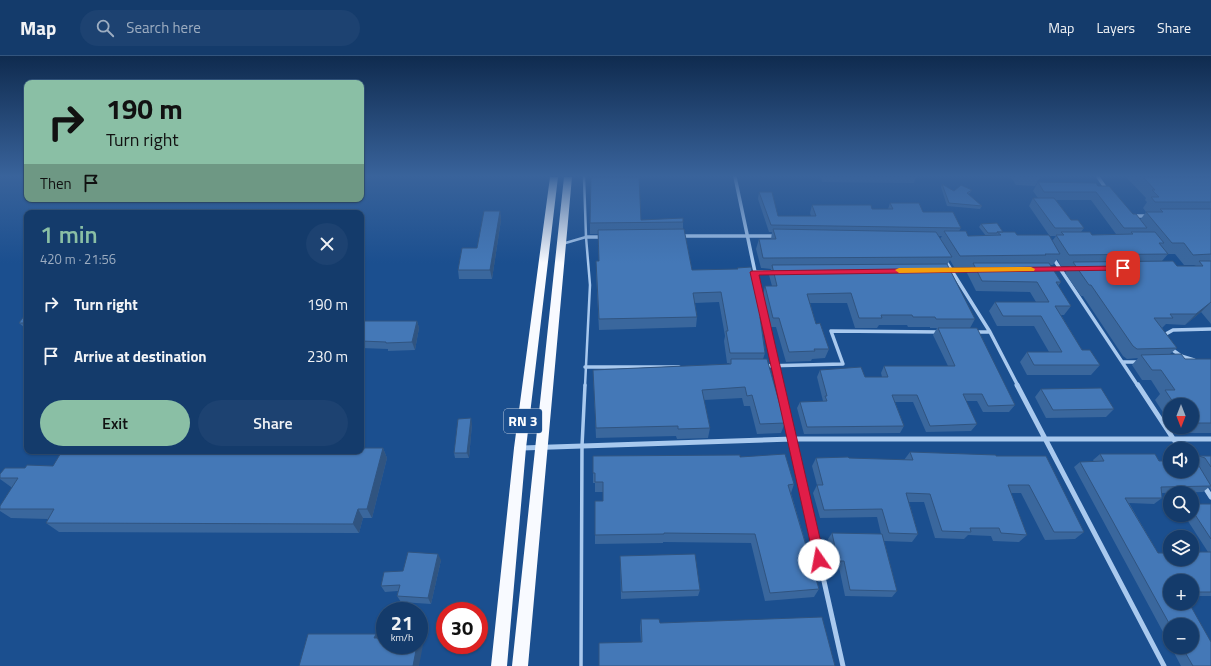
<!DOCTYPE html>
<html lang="en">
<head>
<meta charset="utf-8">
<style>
	body { margin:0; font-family:"Titillium Web",sans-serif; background:#1d4271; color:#f1f3f6; height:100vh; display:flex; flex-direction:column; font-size:15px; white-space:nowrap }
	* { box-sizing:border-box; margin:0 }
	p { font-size:13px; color:#9dadc1 }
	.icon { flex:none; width:22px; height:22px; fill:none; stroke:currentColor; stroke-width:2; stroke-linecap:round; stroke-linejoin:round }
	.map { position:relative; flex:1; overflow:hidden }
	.details { position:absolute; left:24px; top:154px; width:340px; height:244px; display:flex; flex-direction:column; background:#143b6b; border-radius:8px; box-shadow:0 1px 3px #0004,0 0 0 1px #33557e }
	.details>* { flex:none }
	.guide { position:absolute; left:24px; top:24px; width:340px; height:122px; border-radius:8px; box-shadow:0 1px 3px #0004,0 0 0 1px #33557e; background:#8abfa5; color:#111; overflow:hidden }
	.needle { width:26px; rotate:180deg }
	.fabs { position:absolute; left:1163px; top:342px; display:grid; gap:8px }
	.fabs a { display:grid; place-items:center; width:36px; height:36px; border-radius:50%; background:#143b6b; box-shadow:0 1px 3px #0004,0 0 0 1px #33557e; font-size:20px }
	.speed { position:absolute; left:376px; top:546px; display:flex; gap:8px; font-size:20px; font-weight:700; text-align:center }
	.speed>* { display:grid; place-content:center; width:52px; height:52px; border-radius:50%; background:#143b6b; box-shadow:0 1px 3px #0004,0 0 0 1px #33557e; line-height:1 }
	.speed small { font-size:10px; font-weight:400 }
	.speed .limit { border:6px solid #d22; background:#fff; color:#111 }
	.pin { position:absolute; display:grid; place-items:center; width:34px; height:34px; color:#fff; margin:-17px; border-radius:8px; box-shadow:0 2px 6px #0006 }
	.me { position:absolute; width:44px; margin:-22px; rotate:348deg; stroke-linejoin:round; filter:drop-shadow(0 0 3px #0008) }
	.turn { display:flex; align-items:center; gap:14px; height:84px; padding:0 16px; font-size:18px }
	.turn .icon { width:52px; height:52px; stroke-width:2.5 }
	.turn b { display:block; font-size:28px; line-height:34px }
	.then { display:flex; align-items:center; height:38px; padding:0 16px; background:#0003; gap:8px; font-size:15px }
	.round { display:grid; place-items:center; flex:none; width:42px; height:42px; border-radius:21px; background:#1d4271 }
	.overview { display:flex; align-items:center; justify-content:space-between; height:68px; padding:0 16px }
	h1 { font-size:24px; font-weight:600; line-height:30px; color:#8abfa5 }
	.primary-button { display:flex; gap:8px; margin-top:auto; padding:8px 16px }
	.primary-button a { flex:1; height:46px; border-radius:24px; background:#8abfa5; color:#111; font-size:16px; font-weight:600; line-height:46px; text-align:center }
	.primary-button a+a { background:#1d4271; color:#f1f3f6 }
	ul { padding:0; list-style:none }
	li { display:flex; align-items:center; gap:12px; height:52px; padding:0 16px }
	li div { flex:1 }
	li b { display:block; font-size:15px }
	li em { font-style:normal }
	header { display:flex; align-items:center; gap:24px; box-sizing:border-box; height:56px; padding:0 20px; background:#143b6b; border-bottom:1px solid #33557e }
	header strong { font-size:19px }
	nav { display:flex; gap:22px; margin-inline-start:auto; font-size:14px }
	.search { width:280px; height:36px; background:#1d4271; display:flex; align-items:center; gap:10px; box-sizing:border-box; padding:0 14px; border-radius:22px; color:#9dadc1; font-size:15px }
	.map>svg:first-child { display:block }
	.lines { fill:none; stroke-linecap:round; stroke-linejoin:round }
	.service-far1 { stroke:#a9c9ee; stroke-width:2.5 }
	.service { stroke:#a9c9ee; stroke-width:3.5 }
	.minor-far1 { stroke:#a9c9ee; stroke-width:3.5 }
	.minor { stroke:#a9c9ee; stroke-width:5 }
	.trunk { fill:#f8faff; fill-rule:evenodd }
	.wall { fill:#3a679d; fill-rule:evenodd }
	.shaded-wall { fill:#305480 }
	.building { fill:#4478b7; stroke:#305480 }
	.route { fill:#e11d48; stroke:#92132f }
	.slow { fill:#f59e0b }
	.labels { text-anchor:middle; stroke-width:3; stroke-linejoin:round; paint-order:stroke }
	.shield { fill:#1b4f8f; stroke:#bbcadd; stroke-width:1 }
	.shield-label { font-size:14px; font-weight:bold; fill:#fff }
</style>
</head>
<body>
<header>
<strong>Map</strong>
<div class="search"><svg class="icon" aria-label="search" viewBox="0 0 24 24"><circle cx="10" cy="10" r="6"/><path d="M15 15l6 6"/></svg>Search here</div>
<nav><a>Map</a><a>Layers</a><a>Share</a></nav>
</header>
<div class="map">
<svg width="1211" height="610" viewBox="0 0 1211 610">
	<rect width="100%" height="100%" fill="#1b4f8f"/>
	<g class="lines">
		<path class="service-far1" d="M584 121 586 181
			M562 188 586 181 590 229 585 330"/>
		<path class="service" d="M581 610 582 390 585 329"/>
		<path class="minor-far1" d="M735 121 759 235
			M1098 121 1107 134
			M1131 160H1149
			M681 180H776
			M586 181H602
			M1053 202 1138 330
			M945 204 990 276 1018 330
			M1047 213H1073
			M949 214H975
			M754 216H775
			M764 259 780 330
			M975 276H990
			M1164 281V279L1173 274 1211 273
			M1170 292 1181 300 1194 304
			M1122 306H1139
			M763 310 843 308 831 275 940 276
			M585 311H679"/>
		<path class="minor" d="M780 329 843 610
			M1017 329 1164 610
			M1138 329 1180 393
			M522 392 792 383H1211
			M1204 430 1211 441"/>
		<path class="trunk" d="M550 121H558L526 392 507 610H491L514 392Z
			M564 121H572L528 610H512Z"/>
	</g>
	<path class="wall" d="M821 121H916L914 127 822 126Z
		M1011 121H1040L1035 130 1016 129Z
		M1126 121H1211V268L1201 256 1185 269 1166 268 1162 272 1177 292 1170 298 1185 303H1211V377H1176L1173 371H1192V349H1170V367L1155 344 1160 338 1151 324H1142L1132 309 1138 302 1127 303 1123 300 1083 240H1081L1065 217 1070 210H1061L1057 203 1053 209H1050L1061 226 1058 230 1071 250 1064 259H1061L1082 294 1100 309 1091 319H1027L1020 306 1027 296H1049L1034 270H997L989 255 995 246H1036L1030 236 976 235 967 217 971 211H954L950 204 947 209 975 263 970 272 1015 349 1009 356H983L977 345H966L977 368 971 375 926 376 913 346H895L904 370 900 377 804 378 797 352 800 346 823 345 817 321 820 314 865 321H882L881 317 884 310H948L933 279 937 272H930V271H908L907 269H879L877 272H855L847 247H810L816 268 829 293 825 302 812 303 811 305 786 306 776 271H770L763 240 765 230H772L769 219 771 213 761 212 756 193 759 183H771L772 176H769L758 143 759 136 778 160H811L810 157 812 149 872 153H888L890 147 923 156 961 172 959 175 968 180H986L979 171 981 168 1003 176 1017 179H1049L1029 150 1033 142H1038L1033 135 1038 126 1098 130 1140 164 1146 156 1143 152 1147 146 1145 144 1146 142ZM1056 144H1091L1116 178 1092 179 1081 176 1084 172 1071 164ZM938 180H942L940 183ZM1049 180H1056L1052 185ZM1168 198H1175L1184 209H1196L1194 210H1177L1162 205Z
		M942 128 954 135 972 134 970 137 968 138 982 150 980 153 947 150 941 131Z
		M500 155 501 164 492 223H459L458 214 477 192Z
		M641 164 683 166V173L692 214 737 213V212L756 230 766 261 763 271 762 272 765 297 763 303 785 367 781 377 757 378 750 350H744L742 342 704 344 710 372 708 382 677 383 676 380 596 382 593 314 729 308 730 307H727L724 285 725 280 719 246 695 247 697 261 696 271 599 274 596 215 599 205 598 178H590V167Z
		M27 256V272H25L19 267Z
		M361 265H417L419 272 415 294 388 295V293L361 292Z
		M1041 333 1114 353 1106 361 1046 362 1035 341Z
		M472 368 469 402H455L454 397Z
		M383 392 387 402 372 462H363L359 477 59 476 46 467 48 463 11 462 0 455V453L12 431H11L0 423V418L25 412 53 410Z
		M910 396 996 400 1084 476 1075 483 1045 484 1021 437H1011L1027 479 1019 486 993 485 991 480 968 479 964 483 935 482 924 446H909L918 478 912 486 884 485 897 535 892 541 845 540 839 511H834L828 483 832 477 881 478 877 461 820 462 813 437 817 429 812 410 816 402 904 404Z
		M1100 398 1159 405H1192L1199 400H1211V434L1209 431 1203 436 1162 437V442L1154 448 1129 447 1158 497 1208 496 1184 459H1192V448H1211V540H1192V525H1170L1211 610H1181L1171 591H1192L1170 569V589L1074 411 1080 406H1094L1093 404Z
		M593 400 740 401 794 428 791 437 819 533 814 541 765 545 751 487 663 486V487L595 488V479L603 445V436H595V427H593Z
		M620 500 700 534 698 540 621 543Z
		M441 504 431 548 401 546 397 540 398 535 385 536 381 530 403 515Z
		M641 563 660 567 835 610 641 586 640 571Z"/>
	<path class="shaded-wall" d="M500 155 501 164 492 223 490 214Z
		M1211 246 1201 256 1185 269 1196 258Z
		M417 265 419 272 415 294 412 286Z
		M471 362 472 368 469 402 467 397Z
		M383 392 387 402 372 462 367 453Z
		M358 453 363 462 359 477 353 468Z
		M438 498 441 504 431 548 428 542Z
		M376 578 382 585 374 582Z
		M419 584 423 589 419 610H413L417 589H419Z"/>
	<path class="building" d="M591 121H639L641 164 683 162V166L590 167Z
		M1143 121H1211V146H1155L1151 141H1159L1152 134H1155Z
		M1038 126 1096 127 1098 130H1109L1133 158H1136L1147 172H1124L1096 136H1044Z
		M942 128 954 135 961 129 972 134 967 137 982 150 949 147Z
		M759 136H772L778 160H816L812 149H871L872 153H893L890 147H919L923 156H953L961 172 771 169Z
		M1033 142H1054L1071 164H1078L1084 172H1055Z
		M1160 153H1211V198L1193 199 1184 187H1172L1146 156H1163Z
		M484 155H500L490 214H458L462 192H477Z
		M997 167 1003 176H997V177H988L981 168Z
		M684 173 692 214 738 213 737 212 751 211 756 230H759L766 261H760L765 297H730L726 275H728L721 236 693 237 697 261 599 263 596 205H599L598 174Z
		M773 173 936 176 952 201 770 202H763L759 183H776Z
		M944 175H966L968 180 1001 179 997 176H1015L1017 179H1049L1060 198H1045L1046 199 960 200Z
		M1061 176H1090L1092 179 1133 178 1131 176H1155L1164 187H1159L1168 198 1069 199 1056 179H1064Z
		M1173 205 1177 210H1203L1199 205H1211V246L1196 258H1170L1173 262H1154L1177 292 1137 293 1133 290 1091 229H1089L1073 206Z
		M973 207H1049L1061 226H1056L1071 250H1055L1082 294H1090L1100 309H1034L1027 296H1062L1041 260H1003L995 246H1049L1037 226 982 225Z
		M947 208 975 263H936L935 261H913L912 259H881L882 262H859L851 237 807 238 816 268 820 267 829 293H814L815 295 789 296 779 262H773L765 230H777L772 209Z
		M27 256V267H19Z
		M361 265H417L412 286 386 287V286L361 285Z
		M938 272H977L1015 349 988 350 982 338H963L977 368 930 370 917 339H892L904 370 807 371 800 346 827 345 825 340H827L820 314 861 311 865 321H888L884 310H955Z
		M1181 298 1185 303H1211V367H1192V349H1175L1165 334H1175L1161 314H1152L1141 299Z
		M731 303H767L785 367 760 368 752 339 747 340 745 331 702 334 710 372 678 373V370L596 372 593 314 731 308Z
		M1101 332 1114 353 1053 354 1041 333Z
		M471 362 467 397H454L458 363Z
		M361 392H383L367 453H358L353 468 46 467 54 453H0V450L18 422H0V418L5 412H25L27 409 53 410 62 395H361Z
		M910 396 996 399V400H1046L1084 476H1054L1029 429H1008L1027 479 1001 477 999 472H970L971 476 942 475 930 438 906 437 918 478 889 477 882 453 824 454 817 429H823L816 402 848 401 849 402 913 404Z
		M785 398 794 428 788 429 819 533 770 537 755 478 664 477V478L595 479V445H603V426H595V417H593V400L740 399V401Z
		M1100 398H1155L1159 405H1170V415H1192V405H1196L1211 430 1161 431 1162 442H1125L1158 497H1170V503H1192V496H1211V536H1192V525H1170V547H1189L1211 586V610H1193L1182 591H1192V569H1170L1080 406 1104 405Z
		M1199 400H1211V411L1205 402Z
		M1192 448H1211V483L1192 454Z
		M832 477 882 478 897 535 850 534 844 505H838Z
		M408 496 438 498 428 542 397 540 400 529 381 530 384 516 403 515Z
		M695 498 700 534 622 536 620 500Z
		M822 561 835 610H599V587L642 586 641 563H659L660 567Z
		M308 578H376L374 582H385V589H417L413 610H299Z"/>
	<linearGradient id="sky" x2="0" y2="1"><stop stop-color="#0f2b4f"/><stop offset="0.58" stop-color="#39639b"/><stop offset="1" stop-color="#39639b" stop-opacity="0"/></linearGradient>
	<rect width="1211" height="207" fill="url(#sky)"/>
	<path class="route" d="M1123 210H1126V214L759 219 825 504 823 508 819 509 815 508 750 216 752 215Z"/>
	<path class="slow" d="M1031 211 1035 213 1034 215 899 217 895 214 899 212Z"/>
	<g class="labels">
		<rect class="shield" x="504" y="353" width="38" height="24" rx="3"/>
		<g class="shield-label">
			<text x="523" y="370">RN 3</text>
		</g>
	</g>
</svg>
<div class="fabs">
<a><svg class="needle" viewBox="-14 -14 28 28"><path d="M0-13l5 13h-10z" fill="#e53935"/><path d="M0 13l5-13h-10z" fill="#9dadc1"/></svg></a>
<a><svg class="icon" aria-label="sound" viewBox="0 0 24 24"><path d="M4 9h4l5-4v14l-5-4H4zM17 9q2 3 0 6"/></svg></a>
<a><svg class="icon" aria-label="search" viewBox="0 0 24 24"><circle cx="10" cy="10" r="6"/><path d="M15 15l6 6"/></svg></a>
<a><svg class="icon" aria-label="layers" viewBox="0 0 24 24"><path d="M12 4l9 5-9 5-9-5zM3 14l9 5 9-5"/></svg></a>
<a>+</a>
<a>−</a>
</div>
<div class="speed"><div>21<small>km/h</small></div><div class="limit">30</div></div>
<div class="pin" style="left:1123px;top:212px;background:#d93025"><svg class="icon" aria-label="arrive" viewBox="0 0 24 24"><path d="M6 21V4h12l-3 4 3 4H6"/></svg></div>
<svg class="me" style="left:819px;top:504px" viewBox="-20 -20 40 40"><circle r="19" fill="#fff"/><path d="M0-13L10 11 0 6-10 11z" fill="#e11d48"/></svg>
<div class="guide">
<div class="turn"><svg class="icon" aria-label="right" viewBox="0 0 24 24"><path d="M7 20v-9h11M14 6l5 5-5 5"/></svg><div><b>190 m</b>Turn right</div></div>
<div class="then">Then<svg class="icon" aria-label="arrive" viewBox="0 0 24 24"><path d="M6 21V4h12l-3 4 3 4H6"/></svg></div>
</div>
<section class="details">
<div class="overview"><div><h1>1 min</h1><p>420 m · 21:56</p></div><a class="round"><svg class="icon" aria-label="close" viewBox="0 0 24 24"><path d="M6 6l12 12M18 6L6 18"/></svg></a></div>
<ul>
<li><svg class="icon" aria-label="right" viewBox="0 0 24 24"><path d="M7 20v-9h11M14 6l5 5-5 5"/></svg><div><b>Turn right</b></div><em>190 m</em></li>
<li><svg class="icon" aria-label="arrive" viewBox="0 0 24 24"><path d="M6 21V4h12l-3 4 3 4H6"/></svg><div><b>Arrive at destination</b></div><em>230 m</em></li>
</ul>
<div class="primary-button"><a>Exit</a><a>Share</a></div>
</section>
</div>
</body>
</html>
